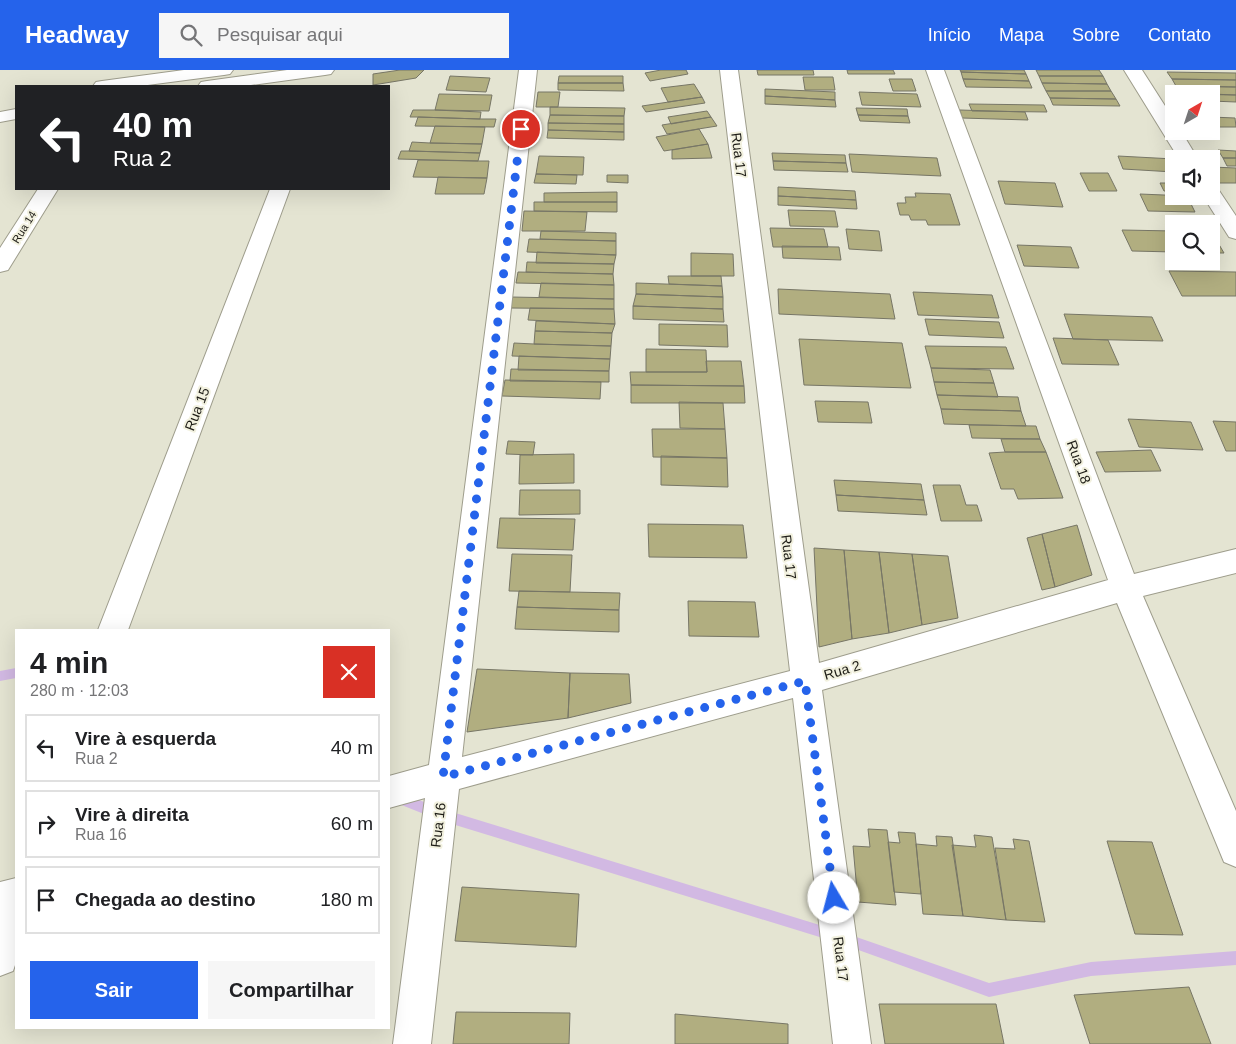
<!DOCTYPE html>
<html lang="pt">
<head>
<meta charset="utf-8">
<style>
	body { margin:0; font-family:Arial,sans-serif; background:#f6f6f6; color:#202124; height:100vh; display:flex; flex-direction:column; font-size:19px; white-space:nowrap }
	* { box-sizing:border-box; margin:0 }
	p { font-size:16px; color:#757577 }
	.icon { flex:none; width:28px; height:28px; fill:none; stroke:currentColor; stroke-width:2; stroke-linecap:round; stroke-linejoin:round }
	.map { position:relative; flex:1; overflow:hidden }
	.sheet { position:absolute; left:15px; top:559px; width:375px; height:400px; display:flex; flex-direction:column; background:#fff; border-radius:0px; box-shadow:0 5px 20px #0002 }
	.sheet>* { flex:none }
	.hud { position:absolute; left:15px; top:15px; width:375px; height:105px; border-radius:0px; box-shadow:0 5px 20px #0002; background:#202124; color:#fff; overflow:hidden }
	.needle { width:32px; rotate:39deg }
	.tools { position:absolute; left:1165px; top:15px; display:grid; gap:10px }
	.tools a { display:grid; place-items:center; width:55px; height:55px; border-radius:0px; background:#fff; box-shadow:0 5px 20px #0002; font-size:25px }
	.pin { position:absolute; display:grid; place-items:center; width:42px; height:42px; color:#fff; margin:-21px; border:2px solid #fff; border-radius:50%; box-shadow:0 1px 5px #0007 }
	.me { position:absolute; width:55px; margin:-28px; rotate:352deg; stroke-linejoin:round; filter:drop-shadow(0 0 4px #0008) }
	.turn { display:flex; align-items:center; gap:18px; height:105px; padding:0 15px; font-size:22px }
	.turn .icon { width:65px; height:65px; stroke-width:2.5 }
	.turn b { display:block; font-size:35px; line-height:42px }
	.round { display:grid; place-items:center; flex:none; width:52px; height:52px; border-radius:0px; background:#f6f6f6 }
	.summary { display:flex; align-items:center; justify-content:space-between; height:85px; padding:0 15px }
	h1 { font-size:30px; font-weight:700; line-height:38px }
	.action { display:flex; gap:10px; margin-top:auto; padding:10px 15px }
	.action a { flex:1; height:58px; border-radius:0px; background:#2563eb; color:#fff; font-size:20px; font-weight:700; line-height:58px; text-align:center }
	.action a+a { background:#f6f6f6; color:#202124 }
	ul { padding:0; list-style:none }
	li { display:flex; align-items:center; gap:15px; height:68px; margin:0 10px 8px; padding:0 5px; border:2px solid #e0e0e0; border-radius:0px }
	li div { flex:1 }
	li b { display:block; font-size:19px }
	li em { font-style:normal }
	header { display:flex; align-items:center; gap:30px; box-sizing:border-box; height:70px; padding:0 25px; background:#2563eb; color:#fff }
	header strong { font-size:24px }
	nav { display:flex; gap:28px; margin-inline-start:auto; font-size:18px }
	.search { width:350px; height:45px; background:#f6f6f6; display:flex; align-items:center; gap:12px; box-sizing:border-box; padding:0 18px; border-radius:0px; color:#757577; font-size:19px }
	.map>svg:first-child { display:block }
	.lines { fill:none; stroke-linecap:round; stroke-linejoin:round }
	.stream { fill:#d2b9e3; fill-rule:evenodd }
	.building { fill:#b1ae80; stroke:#777666 }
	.street-casing { stroke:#9e9d8c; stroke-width:2 }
	.street { fill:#fff; fill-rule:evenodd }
	.route { stroke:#2563eb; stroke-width:9; stroke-dasharray:0 16.2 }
	.labels { text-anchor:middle; stroke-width:4; stroke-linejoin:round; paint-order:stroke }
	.far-street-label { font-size:11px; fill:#1d1c16; stroke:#f2f1df }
	.street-label { font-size:14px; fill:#1d1c16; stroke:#f2f1df }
</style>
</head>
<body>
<header>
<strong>Headway</strong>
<div class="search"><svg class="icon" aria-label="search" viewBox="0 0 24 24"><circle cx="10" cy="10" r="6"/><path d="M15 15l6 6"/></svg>Pesquisar aqui</div>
<nav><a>Início</a><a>Mapa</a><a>Sobre</a><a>Contato</a></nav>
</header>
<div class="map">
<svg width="1236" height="974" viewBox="0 0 1236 974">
	<rect width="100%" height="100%" fill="#e4e4d2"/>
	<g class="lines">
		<path class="stream" d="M16 598V608L0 611V601Z
			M389 718 439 738 839 861 989 913 1091 892 1236 881V895L1091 906 989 927 839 873 439 750 389 730Z"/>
	</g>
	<path class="building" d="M400 0H424L416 8 373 15V4Z
		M661 0H686L688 4 650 11 645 3Z
		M757 0H813L814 5H758Z
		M847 0H893L895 4H848Z
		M960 0H1024L1026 4 961 2Z
		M1036 0H1099L1103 6H1039Z
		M961 2 1026 4 1029 11 963 9Z
		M1167 2 1236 3V10L1172 9Z
		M450 6 490 8 486 22 446 20Z
		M559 6H623V13H558Z
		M1039 6H1103L1107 14 1042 13Z
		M803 7H833L835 20H805Z
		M889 9H912L916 21H893Z
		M963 9 1029 11 1032 18 966 17Z
		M1172 9 1236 10V17L1176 16Z
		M558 13H623L624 21 558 20Z
		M1042 13 1107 14 1111 21H1046Z
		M694 14 702 27 668 32 661 18Z
		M1176 16 1236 17V25L1181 24Z
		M765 19 835 22V30L765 26Z
		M1046 21H1111L1116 29 1050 28Z
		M538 22H560L558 37H536Z
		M859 22 917 24 921 37 862 35Z
		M439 24 492 25 489 41 435 40Z
		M1211 24 1236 25V32L1211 31Z
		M765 26 835 30 836 37 765 34Z
		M702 27 705 33 646 42 642 36Z
		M1050 28 1116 29 1120 36 1053 35Z
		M969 34 1044 35 1047 42 972 41Z
		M550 37 625 38 624 46 550 45Z
		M856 38 907 39 908 46 858 45Z
		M413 40H435L481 42 480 49 418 47H410Z
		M960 40 1025 42 1028 50 962 48Z
		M707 41 711 47 671 54 668 47Z
		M550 45 624 46V54L548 53Z
		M858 45 908 46 910 53 860 51Z
		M418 47 480 49H496L494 57 415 56Z
		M711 47 717 56 667 64 662 55Z
		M1211 47 1235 48 1236 57H1211Z
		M548 53 624 54V62L548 60Z
		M435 56 485 57 482 74 430 73Z
		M699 59 708 74 664 81 656 67Z
		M548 60 624 62V70L547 68Z
		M412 72 430 73 482 74 480 83 409 81Z
		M708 74 712 88 672 89V80Z
		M1218 80 1236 81V88H1223Z
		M401 81H409L480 83 478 91 398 89Z
		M772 83 845 85 846 93 773 91Z
		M849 84 937 88 941 106 852 102Z
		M539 86 584 87 583 105 536 104Z
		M1118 86 1174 89V102L1123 99Z
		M1223 88H1236V96H1227Z
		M418 90 478 91H489L487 108 413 107Z
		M773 91 846 93 848 102 774 100Z
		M1211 97 1236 98V113H1215L1211 106Z
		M1080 103H1108L1117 121H1089Z
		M536 104 577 105 576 114 534 113Z
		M607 105H628V113L607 112Z
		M438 107 487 108 484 124H435Z
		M998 111 1055 113 1063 137 1005 134Z
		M1160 113H1174V121H1164Z
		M778 117 855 121 856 130 778 126Z
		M617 122V132H544V123Z
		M915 123 950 124 960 155H928L926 150H911L909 145H900L897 133H906L905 127H916Z
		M1140 124 1187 126 1195 142 1148 141Z
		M778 126 856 130 857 139 778 135Z
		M534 132H617V142L534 141Z
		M788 140 835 141 838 157 790 156Z
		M524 141 587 142 585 161H522Z
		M770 158 824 159 828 177H773Z
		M846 159 879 161 882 181 849 179Z
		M1122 160 1174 161V182L1132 181Z
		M541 161 616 163V171L540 169Z
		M1211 161 1224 183H1211Z
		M529 169 616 171V185L527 182Z
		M1017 175 1071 177 1079 198 1024 196Z
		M782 176 839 177 841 190 783 188Z
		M537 182 616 185 614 194 536 193Z
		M691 183 733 184 734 206H691Z
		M527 192 614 194 613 204 526 202Z
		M1169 201 1236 202V226H1182Z
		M518 202 613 204 614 215 516 213Z
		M668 206H721L722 216 669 214Z
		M541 213 614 215V229L539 227Z
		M636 213 722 216 723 227 636 224Z
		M778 219 890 224 895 249 779 244Z
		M913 222 992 225 999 248 918 245Z
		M636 224 723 227V239L633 236Z
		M511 227 614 229V239L510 238Z
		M633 236 723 239 724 252 633 249Z
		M530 238 614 239 615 254 528 250Z
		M1064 244 1152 247 1163 271 1073 269Z
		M925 249 999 252 1004 268 929 265Z
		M536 251 615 254 612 263 535 261Z
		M659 254 727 255 728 277 659 275Z
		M535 261 612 263 611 276 534 274Z
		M1053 268 1108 270 1119 295 1062 294Z
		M799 269 902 273 911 318 804 315Z
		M514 273 534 274 611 276 610 289 512 286Z
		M925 276 1006 277 1014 299 931 298Z
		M646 279 706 280 707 302H646Z
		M519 286 610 289 609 301 518 300Z
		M706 291H741L744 316 631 315 630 302H707Z
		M931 298 990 300 994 313 934 312Z
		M511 299 609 301V312L510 311Z
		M505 310 601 312 600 329 502 326Z
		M934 312 994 313 998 327 937 325Z
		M631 315 744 316 745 333H631Z
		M937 325 1018 327 1021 341 941 339Z
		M815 331 868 332 872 353 818 352Z
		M679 332 723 333 725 359 680 358Z
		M941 339 1021 341 1026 356 944 354Z
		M1128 349 1191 352 1203 380 1139 377Z
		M1213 351 1236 352V381H1226Z
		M969 355 1036 356 1040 369 972 368Z
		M652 359H725L727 388 653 387Z
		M1001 369H1040L1046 382H1005Z
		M508 371 535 372 533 385 506 384Z
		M1151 380 1161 401 1105 402 1096 382Z
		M1005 382H1046L1063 428 1018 429 1014 419H1001L989 383Z
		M574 384V413L519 414 520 385Z
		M661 386 727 388 728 417 661 415Z
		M834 410 921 414 924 430 836 425Z
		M933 415H960L966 435H977L982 451H941Z
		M520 420H580V444L519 445Z
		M836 425 924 430 927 445 838 441Z
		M500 448 575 449 573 480 497 478Z
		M648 454 743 455 747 488 649 487Z
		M1077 455 1092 505 1055 517 1042 464Z
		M1042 464 1055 517 1042 520 1027 468Z
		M814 478 844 480 852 569 819 577Z
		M844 480 879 482 889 563 852 569Z
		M879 482 912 484 922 555 889 563Z
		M512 484 572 485 570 522 509 521Z
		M912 484 948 486 958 548 922 555Z
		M519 521 620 523 619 540 517 537Z
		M688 531 755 532 759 567 689 566Z
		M517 537 619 540V562L515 559Z
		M477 599 570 603 568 648 467 662Z
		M570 603 629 604 631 633 568 648Z
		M868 759 887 760 896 835 858 832 853 776 870 777Z
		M898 762 915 763 921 824 894 822 888 772 900 773Z
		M974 765 992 767 1006 850 963 846 952 775 976 777Z
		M936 766 952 767 963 846 923 844 916 774 937 776Z
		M1013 769 1029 771 1045 852 1006 850 995 778 1015 779Z
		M1107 771 1152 772 1183 865 1135 864Z
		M462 817 579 824 576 877 455 871Z
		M1189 917 1211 974H1090L1074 925Z
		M879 934H996L1004 974H885Z
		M456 942 570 943 569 974H453Z
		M675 944 788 954V974H675Z"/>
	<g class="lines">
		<g class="street-casing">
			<path id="street" d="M184 0H233L230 4 224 5 140 16H93L96 12 102 11Z
				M287 0H334L331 4 325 5 244 16H198L201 12 207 11Z
				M519 0H537L462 687 790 601 720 0H738L819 593 1108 510 926 0H944L1134 504 1236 479V503L1143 526 1236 741V797L1224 792 1117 533 822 620 871 974H833L793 628 459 719 431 974H393L425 728 389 738V706L429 695Z
				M1124 0H1142L1174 50V61H1181L1198 89H1179Z
				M16 39V49L0 52V42Z
				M1211 117 1218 119 1236 146V169L1229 167 1203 126H1211Z
				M38 119H58L8 200 0 202V178Z
				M270 119H290L128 560H98Z
				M16 808V892L13 901 0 906V812Z"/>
		</g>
		<use href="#street" class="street"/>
	</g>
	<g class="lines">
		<path class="route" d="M521 59 443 707 805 611 834 828"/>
	</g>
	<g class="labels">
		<g class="far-street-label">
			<text transform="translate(24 157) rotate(-58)" y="4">Rua 14</text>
		</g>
		<g class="street-label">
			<text transform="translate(739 85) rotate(83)" y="5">Rua 17</text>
			<text transform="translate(197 339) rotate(-69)" y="5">Rua 15</text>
			<text transform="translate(1079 392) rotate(70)" y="5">Rua 18</text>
			<text transform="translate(789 487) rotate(83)" y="5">Rua 17</text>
			<text transform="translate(842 600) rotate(-16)" y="5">Rua 2</text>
			<text transform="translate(438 755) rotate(-83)" y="5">Rua 16</text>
			<text transform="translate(841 889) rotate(83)" y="5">Rua 17</text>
		</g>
	</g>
</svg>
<div class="tools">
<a><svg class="needle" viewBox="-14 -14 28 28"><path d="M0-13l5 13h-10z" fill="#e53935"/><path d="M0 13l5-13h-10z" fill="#757577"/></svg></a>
<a><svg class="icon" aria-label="sound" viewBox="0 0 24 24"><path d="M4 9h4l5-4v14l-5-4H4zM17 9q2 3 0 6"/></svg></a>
<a><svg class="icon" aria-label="search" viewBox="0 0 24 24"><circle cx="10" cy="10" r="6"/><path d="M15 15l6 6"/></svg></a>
</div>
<div class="pin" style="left:521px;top:59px;background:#d93025"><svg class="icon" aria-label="arrive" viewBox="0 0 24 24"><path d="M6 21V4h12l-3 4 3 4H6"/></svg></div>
<svg class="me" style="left:834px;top:828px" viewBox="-20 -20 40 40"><circle r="19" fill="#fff"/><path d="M0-13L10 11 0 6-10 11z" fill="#2563eb"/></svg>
<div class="hud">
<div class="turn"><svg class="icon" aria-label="left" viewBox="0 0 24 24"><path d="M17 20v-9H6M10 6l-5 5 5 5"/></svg><div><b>40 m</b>Rua 2</div></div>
</div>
<section class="sheet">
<div class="summary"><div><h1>4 min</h1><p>280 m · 12:03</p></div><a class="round" style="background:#d93025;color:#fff"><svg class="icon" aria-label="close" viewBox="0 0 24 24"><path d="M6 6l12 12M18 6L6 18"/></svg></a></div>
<ul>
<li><svg class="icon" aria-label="left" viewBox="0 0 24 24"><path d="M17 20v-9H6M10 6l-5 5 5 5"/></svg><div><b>Vire à esquerda</b><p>Rua 2</p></div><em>40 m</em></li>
<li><svg class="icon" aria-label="right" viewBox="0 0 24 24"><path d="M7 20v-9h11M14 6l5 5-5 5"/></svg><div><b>Vire à direita</b><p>Rua 16</p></div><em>60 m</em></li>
<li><svg class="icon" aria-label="arrive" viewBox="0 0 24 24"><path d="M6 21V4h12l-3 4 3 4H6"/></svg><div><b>Chegada ao destino</b></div><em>180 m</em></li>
</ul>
<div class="action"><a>Sair</a><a>Compartilhar</a></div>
</section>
</div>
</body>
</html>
